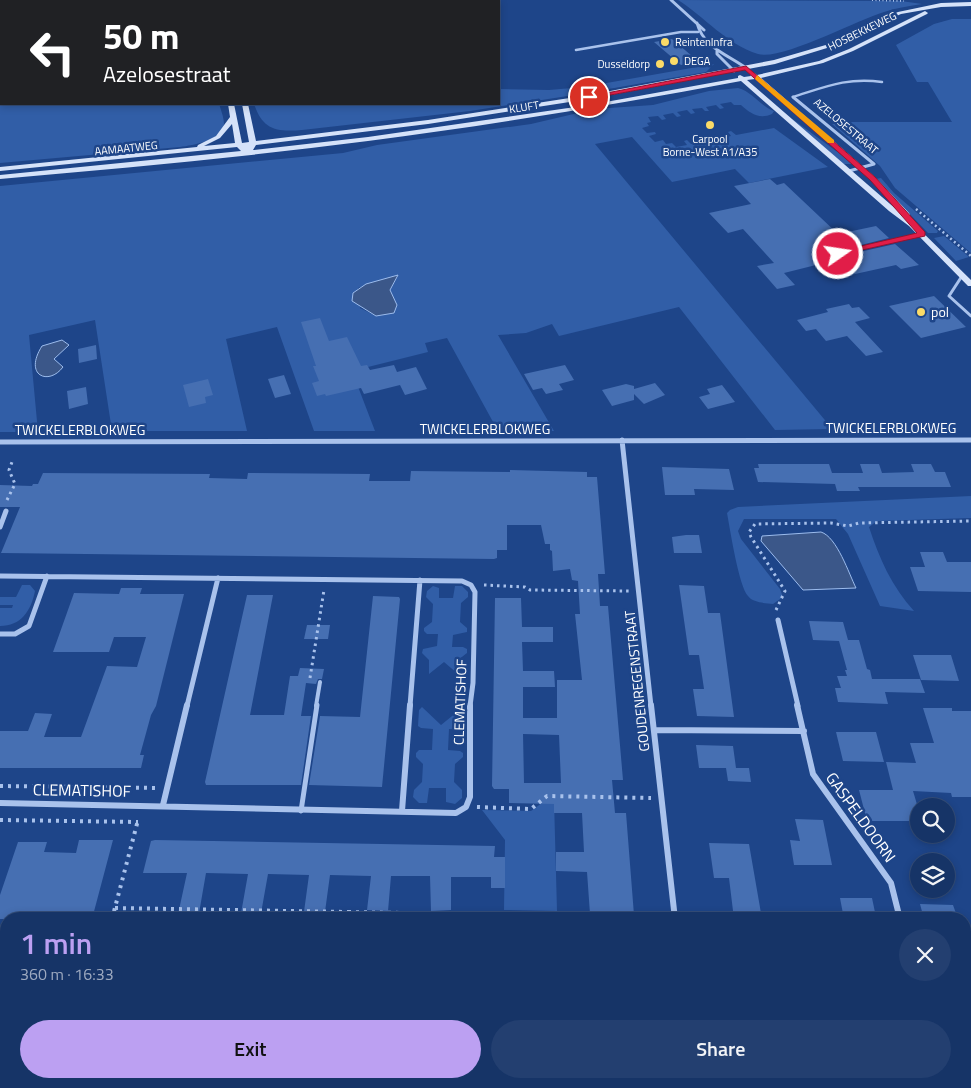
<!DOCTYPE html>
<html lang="en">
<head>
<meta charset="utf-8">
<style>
	body { margin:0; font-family:"Titillium Web",sans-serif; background:#233f70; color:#f1f3f6; height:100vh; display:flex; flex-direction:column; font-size:19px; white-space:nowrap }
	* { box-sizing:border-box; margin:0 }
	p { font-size:16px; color:#9eaac0 }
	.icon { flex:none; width:28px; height:28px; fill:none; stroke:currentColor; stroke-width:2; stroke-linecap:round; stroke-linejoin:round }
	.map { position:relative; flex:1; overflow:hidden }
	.details { position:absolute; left:0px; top:912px; width:971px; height:176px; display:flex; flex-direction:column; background:#163467; border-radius:20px 20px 0 0; box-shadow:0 2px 8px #0003,0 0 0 1px #354f7b }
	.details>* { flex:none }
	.top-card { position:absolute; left:0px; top:0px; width:500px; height:105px; box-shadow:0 2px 8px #0003,0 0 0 1px #354f7b; background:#202124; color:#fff; overflow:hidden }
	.buttons { position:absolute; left:910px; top:798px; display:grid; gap:10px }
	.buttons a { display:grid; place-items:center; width:45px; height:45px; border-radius:50%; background:#163467; box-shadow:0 2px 8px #0003,0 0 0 1px #354f7b; font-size:25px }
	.pin { position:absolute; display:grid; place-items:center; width:42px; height:42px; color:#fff; margin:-21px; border:2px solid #fff; border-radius:50%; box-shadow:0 1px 5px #0007 }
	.me { position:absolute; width:55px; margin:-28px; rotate:77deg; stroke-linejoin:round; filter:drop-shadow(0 0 4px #0008) }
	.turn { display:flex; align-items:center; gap:18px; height:105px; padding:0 20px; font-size:22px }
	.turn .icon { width:65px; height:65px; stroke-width:2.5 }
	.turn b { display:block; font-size:35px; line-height:42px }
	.round { display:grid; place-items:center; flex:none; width:52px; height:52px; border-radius:26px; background:#233f70 }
	.summary { display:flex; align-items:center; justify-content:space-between; height:85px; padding:0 20px }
	h1 { font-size:30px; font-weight:600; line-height:38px; color:#bca0f2 }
	.button { display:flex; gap:10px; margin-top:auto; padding:10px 20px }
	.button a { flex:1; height:58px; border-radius:30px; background:#bca0f2; color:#111; font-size:20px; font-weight:600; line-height:58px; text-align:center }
	.button a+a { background:#233f70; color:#f1f3f6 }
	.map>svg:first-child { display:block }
	.green { fill:#315ea7; fill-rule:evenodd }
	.water { fill:#3b5789; stroke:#9cbced }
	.building { fill:#466fb2; fill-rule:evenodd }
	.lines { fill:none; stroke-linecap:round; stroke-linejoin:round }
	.path-far3 { stroke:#a9c2ec; stroke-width:2; stroke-dasharray:1 2.5; stroke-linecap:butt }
	.path-far2 { stroke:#a9c2ec; stroke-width:2.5; stroke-dasharray:2 3; stroke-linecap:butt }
	.path-far1 { stroke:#a9c2ec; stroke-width:3; stroke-dasharray:2.5 4; stroke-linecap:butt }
	.path { stroke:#a9c2ec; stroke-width:4; stroke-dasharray:3 5; stroke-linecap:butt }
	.lane-far3 { stroke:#a9c2ec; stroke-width:2.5 }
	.lane-far2 { stroke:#a9c2ec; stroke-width:3 }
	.lane-far1 { stroke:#a9c2ec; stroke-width:4 }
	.lane { stroke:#a9c2ec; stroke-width:5 }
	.street-far2 { stroke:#a9c2ec; stroke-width:3 }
	.street-far1 { stroke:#a9c2ec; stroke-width:5 }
	.street { stroke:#a9c2ec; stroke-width:6 }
	.secondary { fill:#d5e2f9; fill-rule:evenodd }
	.highway { fill:#fff; fill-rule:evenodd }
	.route { fill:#e11d48; stroke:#92132f }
	.slow { fill:#f59e0b }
	.poi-dot { fill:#fbdb68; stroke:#1e4589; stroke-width:2 }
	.labels { text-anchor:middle; stroke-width:5; stroke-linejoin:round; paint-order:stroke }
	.far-street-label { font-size:11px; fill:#fff; stroke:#1e4589 }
	.far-poi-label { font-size:11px; fill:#fff; stroke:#1e4589; text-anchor:start }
	.poi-label { font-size:14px; fill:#fff; stroke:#1e4589; text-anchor:start }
	.street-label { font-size:14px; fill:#fff; stroke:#1e4589 }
	.near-street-label { font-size:16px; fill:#fff; stroke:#1e4589 }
</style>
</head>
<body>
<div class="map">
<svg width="971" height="1088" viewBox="0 0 971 1088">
	<rect width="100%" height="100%" fill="#1e4589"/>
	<path class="green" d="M678 0 901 1 922 4C910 6 896 8 884 12 857 20 781 61 758 54 726 44 705 17 678 0Z
		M952 19H971V253L895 188 880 166 832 124 848 122H952L928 82H917L896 45 934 24Z
		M714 64 706 72 574 95 470 111 302 130C276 132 263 130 254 104H499V89L549 90 584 87Z
		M738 88C753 92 760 106 774 111L772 114C759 120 750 113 741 105H734L731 102 720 104 724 108 720 109 716 105 706 107 709 111H705L702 108 692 109 695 113 691 114 687 110 677 112 681 116 677 117 673 113 663 115 666 119 662 120 658 116 648 117 651 122 647 123 649 126 642 128 647 133 655 132 656 134 649 136 655 142 663 140 666 144 672 143 676 147 687 145 684 141 687 140 691 144 702 142 699 138 702 137 706 141 731 136 728 132 731 131 736 135 774 128 828 167 749 183 735 169 672 182 632 137 595 144 829 425 830 429 775 430 679 307 559 336 552 324 526 333 498 335 554 431H498L447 338 425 343 428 352 352 371 375 431H314L277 327 226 339 247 431H112L95 320 29 335 38 432H0V186L343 153 377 145 531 124 595 109 653 105 709 91ZM398 276 390 290 394 313 376 316 360 308 358 288Z
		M11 104H219C221 110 224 118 224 124 222 141 193 145 180 147L0 163V106Z
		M791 118 851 162 852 164H843Z
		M881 178 894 193 938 231 937 233H928L876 179Z
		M944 236 968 256 969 257 956 261 934 238Z
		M971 496V518L877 521 869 527C879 558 892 587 914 611L880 606 848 534 836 519H744L738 531 741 539 780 589 783 597 773 604C766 603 753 603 748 596 739 587 730 529 727 513L730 510 738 507Z
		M22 585H30L35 591C31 611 21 626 0 626V608H12L13 605H0V597H16Z
		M433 586 439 588V598H453L455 586H462L468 592V597L461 603 460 622 467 628V632L453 635 452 647H463L467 649V653L458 660V674L444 662 429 674V660L422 653 423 649 437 646 438 634H427L424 631V628L432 622 433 604 426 597 427 591Z
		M422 707 441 725 462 708 464 711V726L461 729H449L448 750 460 751 463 753V757L455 764 454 782 462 790V798L455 804 446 802V788H429L427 803H419L413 797 414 790 422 782 423 764 416 757V753L419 750H432L433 729 421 728 418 726 419 710Z
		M546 800H554L557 911 504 910 505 840 482 810 531 811Z"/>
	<path class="water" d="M398 275 390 290 397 305 394 313 376 316 352 301 353 293 366 284Z
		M62 340 69 345 54 359 63 367C49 386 23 376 42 346Z
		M821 532C837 537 849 574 856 588L803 590 761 541 762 536Z"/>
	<path class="building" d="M672 39 699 62 681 65 654 42Z
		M770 179 777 185 784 183 838 234 876 226 889 238 837 251 835 254 837 257 895 244 919 265 901 269 896 265 846 276 832 261 784 273 795 285 777 289 757 266 774 263 743 229 728 233 709 213 751 204 734 186Z
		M934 296 966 327 921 338 889 306Z
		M849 304 852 308 859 307 870 318 855 322 883 352 866 356 847 336 826 341 816 329 806 331 797 320 828 312 826 309Z
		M320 318 329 341 347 337 361 366 367 365 370 370 394 365 397 372 416 367 427 389 405 395 400 385 364 394 361 388 326 396 325 394 317 396 312 383 319 381 313 366H316L301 322Z
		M96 345 97 359 79 363 78 349Z
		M565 365 574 380 559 384 563 390 546 394 542 388 533 390 524 374Z
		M284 375 291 394 275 398 268 379Z
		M208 379 213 395 205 397 206 403 189 407 183 385Z
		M655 383 665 395 644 404 634 394V400L612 406 602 390 626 384 634 386V389Z
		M722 385 735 402 708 409 699 397 710 394 707 389Z
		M86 387 88 404 69 409 67 391Z
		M758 464H829L832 473H863L860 464H879L882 473 914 472 911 464H931L935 472H945L951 487H858L860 491H837L835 484 758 482 754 468H759Z
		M662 467 729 469 734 490 694 489 695 495H665Z
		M510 470 587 472V477H597L605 574H598L600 606H608L623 780H612L615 813H626L634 915 590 914 587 872 556 871V852H584L582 813H554V804L509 803V789H494L492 786 495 598H521L522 627H553V642H522L523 671H554L555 687H523V718H557V680H582L575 614H580L578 581 572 580 570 569 553 571 552 551 550 550V544H545L541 525H507V550H497V558L494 559 1 553 20 507H0V485L32 486 33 484H38L43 473 210 474 209 478 247 479 248 473 370 474 369 481H410L411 471 510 472ZM523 734 559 735 561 783H524Z
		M686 535H699L702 553H674L672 537Z
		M920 552H943L947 562H971V592L918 591 910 567H925Z
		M679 585 704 586 708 613H720L734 717 697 716 693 689H704L699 655H689Z
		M121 588H142L140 594H184L156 706 151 715 140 755H144L141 768H0V731H28L35 713 52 714 44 737H81L107 666 137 667 146 637H114L109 652H53L74 593 119 594Z
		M247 595H273L250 715H284L290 676H298L300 668 324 669 322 679H318L316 684 306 683 301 716H311L301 785H206L205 782Z
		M373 596 399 597 400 599 382 787 309 785 320 716 360 717Z
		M809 621 843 622 848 640H859L867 669 870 670 872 679H920L925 693 885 692 888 704 838 702 835 688H841L837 676H847L845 670H847L839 641 813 640Z
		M307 625H330L328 639H304Z
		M913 655H951L959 681 921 680Z
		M923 708H952V711H971V797H952L951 793 913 791 919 811V821H867L859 790H893L886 762 916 763 910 743H934Z
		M836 732H876L884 762 843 761Z
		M696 745 733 746 736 768H749L751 782 728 781 726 768H699Z
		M795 819 823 820 832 865H794L790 840 800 841Z
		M79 840H113L92 919H0V895L18 842H47L44 852 76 853Z
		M155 840 495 846 494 857H505V888H491V877H451V910L431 911 430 876H391L388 911 367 910 371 876 330 875 324 919H303L309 875 268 874 260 919H240L248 874 206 873 198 919H177L187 873H143L151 841Z
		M709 843 749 844 762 919H734L729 878H714Z
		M840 898H872L876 917 844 919Z
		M920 904 953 905 958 919H924Z"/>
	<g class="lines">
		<path class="path-far3" d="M872 0 904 1"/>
		<path class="path-far2" d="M916 209 971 256"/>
		<path class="path-far1" d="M7 500 15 484 9 470 12 462
			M484 585 525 587 530 590 629 591
			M776 610 785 591 751 537 749 532 755 524 831 523 848 526 859 523 971 521
			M310 678 324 590"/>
		<path class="path" d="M0 786 157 788
			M477 807 531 809 547 796 651 798
			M0 820 138 822
			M115 908 348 912 347 919
			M348 912 459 914V919
			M459 914 562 915V919
			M112 919 138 820
			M671 1082V1088
			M0 1083H72L71 1088"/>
		<path class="lane-far3" d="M576 50 681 32H698
			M793 97C825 87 847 77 882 82"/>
		<path class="lane-far2" d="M838 254 921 234
			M962 276 949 296 971 316"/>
		<path class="lane-far1" d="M316 706 320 682"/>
		<path class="lane" d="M301 811 317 705"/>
		<path class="street-far2" d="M671 0 704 30
			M697 23C703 47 728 55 746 68
			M717 51V54L734 71
			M793 97 874 164
			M849 171 874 164"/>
		<path class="street-far1" d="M622 440 651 706
			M0 442 971 440
			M0 527 6 511
			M0 576 462 581 471 585 475 592 473 683 470 706
			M778 620 798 706
			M0 634H15L29 626 47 576
			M187 706 218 578
			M410 706 420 580"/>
		<path class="street" d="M651 705 675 919
			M797 705 813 774 891 883 900 919
			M655 730 804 731
			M0 803 456 813 466 807 470 797V705
			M163 805 187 705
			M402 811 410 705
			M0 1059H6
			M965 1081 971 1082
			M692 1082 693 1088
			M943 1082 944 1088"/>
		<path class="secondary" d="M119 0H127L128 1H120Z
			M971 2V6L941 7 901 14 876 25 840 44 775 64 589 99 428 124 256 145 253 150 368 137 589 105 738 78V76L740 75 744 77 751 76 750 74 753 72 757 75 819 61 849 49 925 11 928 13 927 14 853 51 823 63 761 78 875 177 909 213 910 215 907 217 971 280V286H968L909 226 889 211 741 81C617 104 493 125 368 141 246 157 123 168 0 179V175L241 151 237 147 0 171V167L197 147 198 145 216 136 230 117 228 104H234L242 143 249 142 242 104H248L256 141 428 120 589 95 774 60 836 42 872 23 898 12 941 3ZM755 79 871 179 897 210 747 80ZM232 124 235 143 204 146 220 138Z"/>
		<path class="highway" d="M0 29 1 30V35H0Z
			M0 98 1 104H3L0 105Z"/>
	</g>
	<path class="route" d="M746 66 875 177 925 232V236L835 256V252L917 233 870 180 745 70 589 99 586 97Z"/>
	<path class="slow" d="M757 75 834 140V143H828L755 79Z"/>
	<g class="poi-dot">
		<circle cx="665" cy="42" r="5"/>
		<circle cx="674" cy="61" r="5"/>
		<circle cx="660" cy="64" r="5"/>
		<circle cx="710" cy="125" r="5"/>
		<circle cx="921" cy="312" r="5"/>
	</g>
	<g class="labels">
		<g class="far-street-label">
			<text transform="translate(862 31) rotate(-26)" y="4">HOSBEKKEWEG</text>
			<text transform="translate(524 107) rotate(-9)" y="4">KLUFT</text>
			<text transform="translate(846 126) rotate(40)" y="4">AZELOSESTRAAT</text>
			<text transform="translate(126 148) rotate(-6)" y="4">AAMAATWEG</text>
		</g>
		<g class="far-poi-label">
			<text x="675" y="46">ReintenInfra</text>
			<text x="684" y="65">DEGA</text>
			<text x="650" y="68" text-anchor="end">Dusseldorp</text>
			<text x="710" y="143" text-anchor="middle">Carpool<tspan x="710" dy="13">Borne-West A1/A35</tspan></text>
		</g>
		<g class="poi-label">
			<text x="931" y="317">pol</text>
		</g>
		<g class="street-label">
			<text x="891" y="433">TWICKELERBLOKWEG</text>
			<text x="485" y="434">TWICKELERBLOKWEG</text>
			<text x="80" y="435">TWICKELERBLOKWEG</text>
			<text transform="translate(637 681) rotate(-96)" y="5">GOUDENREGENSTRAAT</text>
			<text transform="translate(460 702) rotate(-88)" y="5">CLEMATISHOF</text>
		</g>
		<g class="near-street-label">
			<text transform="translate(82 790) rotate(1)" y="6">CLEMATISHOF</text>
			<text transform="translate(861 817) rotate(54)" y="6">GASPELDOORN</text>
		</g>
	</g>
</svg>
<div class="buttons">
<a><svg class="icon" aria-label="search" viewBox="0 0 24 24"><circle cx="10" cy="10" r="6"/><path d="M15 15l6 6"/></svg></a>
<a><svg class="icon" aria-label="layers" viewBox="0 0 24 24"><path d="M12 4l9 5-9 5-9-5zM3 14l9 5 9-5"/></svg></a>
</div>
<div class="pin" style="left:589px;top:97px;background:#d93025"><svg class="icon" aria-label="arrive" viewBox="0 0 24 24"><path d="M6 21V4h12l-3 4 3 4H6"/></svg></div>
<svg class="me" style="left:838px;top:254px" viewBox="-20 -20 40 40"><circle r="17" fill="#e11d48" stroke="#fff" stroke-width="3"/><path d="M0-11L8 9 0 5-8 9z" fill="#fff"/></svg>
<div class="top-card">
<div class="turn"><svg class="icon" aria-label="left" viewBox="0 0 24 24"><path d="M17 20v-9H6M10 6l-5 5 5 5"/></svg><div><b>50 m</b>Azelosestraat</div></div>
</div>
<section class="details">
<div class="summary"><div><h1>1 min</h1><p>360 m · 16:33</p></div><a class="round"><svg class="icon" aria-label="close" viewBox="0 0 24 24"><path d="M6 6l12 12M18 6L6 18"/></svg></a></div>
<div class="button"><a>Exit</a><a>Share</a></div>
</section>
</div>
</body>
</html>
